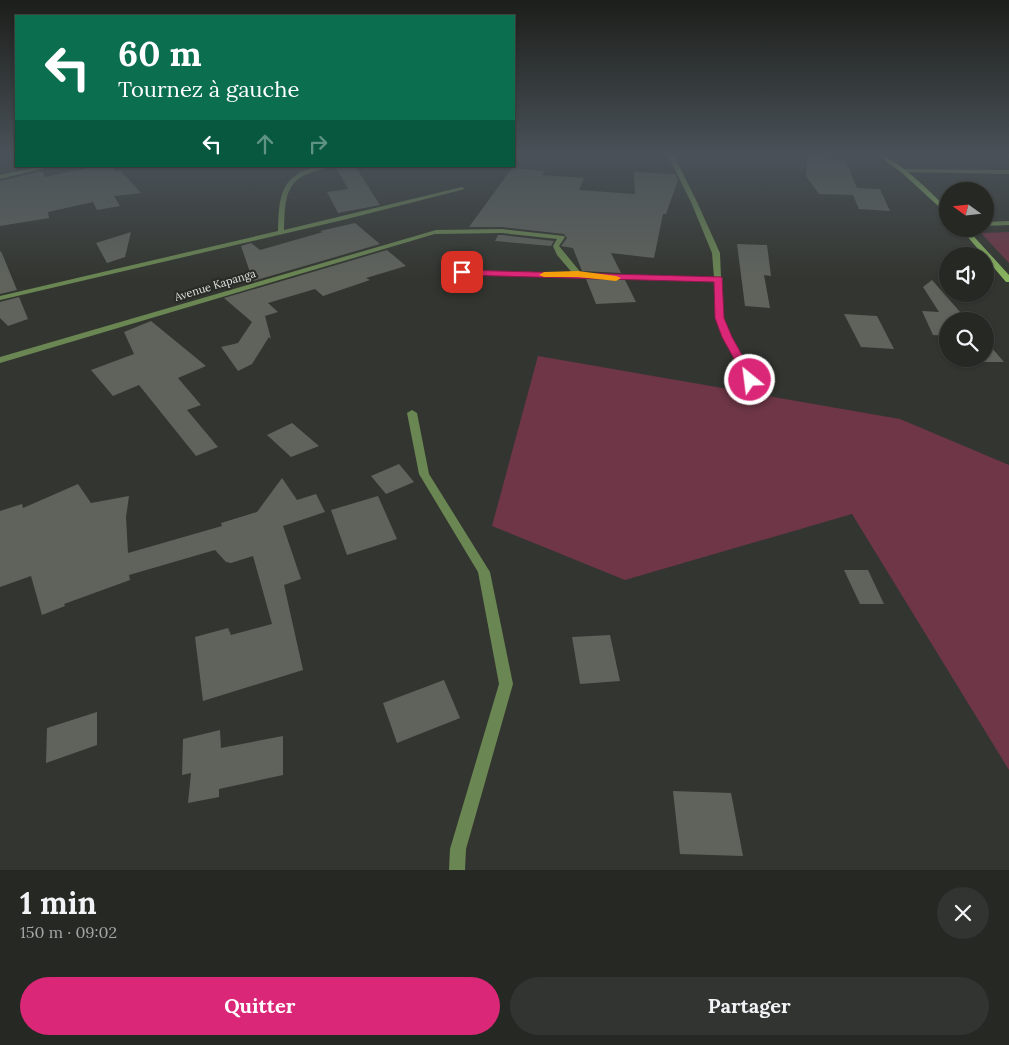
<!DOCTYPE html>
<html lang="fr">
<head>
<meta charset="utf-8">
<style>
	body { margin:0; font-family:Lora,serif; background:#323431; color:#f1f3f6; height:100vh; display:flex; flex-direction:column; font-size:19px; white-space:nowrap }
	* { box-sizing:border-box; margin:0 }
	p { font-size:16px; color:#a4a6a6 }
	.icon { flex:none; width:28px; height:28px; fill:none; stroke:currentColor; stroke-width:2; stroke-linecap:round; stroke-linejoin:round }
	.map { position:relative; height:870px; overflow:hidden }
	.sheet { display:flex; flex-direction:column; background:#262824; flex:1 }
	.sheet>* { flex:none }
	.top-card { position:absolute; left:15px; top:15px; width:500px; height:152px; border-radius:0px; box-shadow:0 1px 4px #0004,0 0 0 1px #424441; background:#0b6e4f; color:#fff; overflow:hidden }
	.needle { width:32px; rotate:285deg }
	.controls { position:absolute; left:939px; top:182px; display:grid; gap:10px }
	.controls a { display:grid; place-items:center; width:55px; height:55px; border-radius:50%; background:#262824; box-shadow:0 1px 4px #0004,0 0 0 1px #424441; font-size:25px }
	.pin { position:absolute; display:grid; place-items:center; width:42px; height:42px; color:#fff; margin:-21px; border-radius:10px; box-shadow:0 2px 8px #0006 }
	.me { position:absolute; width:55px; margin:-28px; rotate:331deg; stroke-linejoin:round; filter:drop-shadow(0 0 4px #0008) }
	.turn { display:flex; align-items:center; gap:18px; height:105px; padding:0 20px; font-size:22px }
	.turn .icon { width:65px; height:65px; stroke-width:2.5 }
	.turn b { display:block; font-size:35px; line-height:42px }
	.lanes { display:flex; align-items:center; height:48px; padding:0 20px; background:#0003; justify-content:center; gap:25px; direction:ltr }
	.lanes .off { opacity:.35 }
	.round { display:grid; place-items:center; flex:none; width:52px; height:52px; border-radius:26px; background:#323431 }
	.head { display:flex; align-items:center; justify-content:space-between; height:85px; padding:0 20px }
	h1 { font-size:30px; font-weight:800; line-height:38px }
	.action { display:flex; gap:10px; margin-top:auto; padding:10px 20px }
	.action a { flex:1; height:58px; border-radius:30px; background:#db2777; color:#fff; font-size:20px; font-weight:800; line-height:58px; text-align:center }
	.action a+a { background:#323431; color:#f1f3f6 }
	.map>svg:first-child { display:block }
	.green { fill:#6e3646 }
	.building { fill:#5f635c }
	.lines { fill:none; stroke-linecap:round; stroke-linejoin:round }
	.lane { fill:#6a8652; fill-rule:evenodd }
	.street { fill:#6a8652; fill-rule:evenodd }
	.secondary { fill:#88b35e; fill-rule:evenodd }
	.route { fill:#db2777; stroke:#8e194d }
	.slow { fill:#f59e0b }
	.labels { text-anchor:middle; stroke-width:4.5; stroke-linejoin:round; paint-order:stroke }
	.far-street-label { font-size:11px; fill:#e0e3df; stroke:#292c26 }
</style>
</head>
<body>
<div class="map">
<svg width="1009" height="870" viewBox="0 0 1009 870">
	<rect width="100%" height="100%" fill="#333630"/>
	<path class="green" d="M1009 232V263L981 233Z
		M538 356 900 419 1009 465V770L852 514 625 580 492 526Z"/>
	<path class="building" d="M807 158 845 160 857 188 880 189 890 211 859 209 853 195 819 194 806 176Z
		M97 166H111L115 171 120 170 141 193 114 196 120 206 97 210 93 202 48 212 49 218 0 226V181L42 171 45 177Z
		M335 166H355L380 205 338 213 327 192 348 189Z
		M512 168 545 171 542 175 584 178 579 190 635 194 634 172 675 174 678 180 666 214H663L654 258 611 253 621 273 582 271 573 248 561 246 567 238 564 234 502 227H469Z
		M355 223 380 244 253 281 241 246 251 243 260 250 323 232 320 231Z
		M131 232 125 257 107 263 96 243Z
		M498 235H502L554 241 551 246 495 241Z
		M737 244 767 245 771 276 764 275 770 308 745 306Z
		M387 250 406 266 366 278 370 280 323 296 315 289 268 303 278 312 265 316 271 339 269 337 252 364 238 371 221 347 238 343 252 322 224 298Z
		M1 251 17 290 0 294V252Z
		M586 279 625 280 636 302 596 304Z
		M932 280 968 321H948V336L933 335 922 311 939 312 923 287Z
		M19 297 28 319 8 326 0 318V302Z
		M844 314 877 316 894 349 861 347Z
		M151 321 206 366 178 378 201 405 187 410 218 447 196 456 139 385 113 396 91 370 134 354 124 332Z
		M985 340 1004 362H970L967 359H985Z
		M292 423 319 446 291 457 267 435Z
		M399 464 414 482 386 494 371 476Z
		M282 478 297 500 316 494 325 512 283 526 301 579 284 585 303 670 203 701 195 637 228 628 231 635 272 624 253 556 231 563 226 562 215 550 129 575 130 580 64 604 65 606 42 615 31 576 0 587V511L22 504 23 508 78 484 91 503 129 496 126 517 128 553 222 526 221 523 257 512Z
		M378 496 397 539 347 555 331 510Z
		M844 570H868L884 604H860Z
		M610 635 620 681 580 684 572 637Z
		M444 680 460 718 397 743 383 703Z
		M97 712V745L46 763 47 728Z
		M220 730 221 748 283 736V775L219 789V797L188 803 191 773 182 775 183 739Z
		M673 791 731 793 743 856 680 854Z"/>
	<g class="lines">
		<path class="lane" d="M319 166H331C323 170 313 171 305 175 283 185 285 209 284 230L462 187 465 189 347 219 0 300V296L278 231C279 196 280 175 319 166Z
			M502 229 564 236 565 237 559 246 582 274 578 276H575L557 255 553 246 557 239 502 233 436 234 433 232 436 230Z"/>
		<path class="street" d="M668 156H674L697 202 720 253 721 277 723 279 721 281 724 318 731 337 755 380 753 382H747L745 380 723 337 716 318 714 281 462 274 458 272 462 270 714 277 712 253 691 202Z
			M41 166H53L0 179V175Z
			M903 169 1009 170V174L901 172 900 171Z
			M1009 221V225L985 226V222Z
			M436 230 439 232 438 233 0 363V357Z
			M412 410 417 413 429 474 490 572 513 684 466 849 465 870H449L450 849 499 684 478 572 419 474 407 413Z"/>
		<path class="secondary" d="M879 156C895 155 935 197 948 209V215L901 172Z
			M961 229H967L1009 275V282H1006Z"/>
	</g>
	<linearGradient id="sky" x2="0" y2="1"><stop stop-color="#1c1e1a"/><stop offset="0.56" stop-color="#4a5259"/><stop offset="1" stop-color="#4a5259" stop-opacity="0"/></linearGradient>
	<rect width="1009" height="278" fill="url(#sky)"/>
	<path class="route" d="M459 270 722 277 724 318 732 337 756 380 750 383 747 382 722 337 715 318 714 282 462 275 458 272Z"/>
	<path class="slow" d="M578 271 616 276 621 278 616 281 578 277H544L539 275 544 272Z"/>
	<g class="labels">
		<g class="far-street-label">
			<text transform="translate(215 285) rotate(-17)" y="4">Avenue Kapanga</text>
		</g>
	</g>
</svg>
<div class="controls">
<a><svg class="needle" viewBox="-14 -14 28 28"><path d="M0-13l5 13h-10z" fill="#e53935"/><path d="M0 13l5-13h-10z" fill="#a4a6a6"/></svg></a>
<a><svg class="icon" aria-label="sound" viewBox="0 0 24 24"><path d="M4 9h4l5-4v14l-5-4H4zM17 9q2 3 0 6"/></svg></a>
<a><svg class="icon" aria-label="search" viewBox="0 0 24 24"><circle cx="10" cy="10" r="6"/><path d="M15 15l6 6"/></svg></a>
</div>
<div class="pin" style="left:462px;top:272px;background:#d93025"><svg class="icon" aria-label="arrive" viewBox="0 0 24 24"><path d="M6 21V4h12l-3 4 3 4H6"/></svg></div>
<svg class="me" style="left:750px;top:380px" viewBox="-20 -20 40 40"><circle r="17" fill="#db2777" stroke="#fff" stroke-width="3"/><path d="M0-11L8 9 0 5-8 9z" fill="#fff"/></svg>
<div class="top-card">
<div class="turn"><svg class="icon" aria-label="left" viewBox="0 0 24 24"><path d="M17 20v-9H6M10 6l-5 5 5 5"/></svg><div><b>60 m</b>Tournez à gauche</div></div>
<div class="lanes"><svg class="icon" aria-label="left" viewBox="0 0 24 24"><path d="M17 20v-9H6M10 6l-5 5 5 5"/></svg><svg class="icon off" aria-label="ahead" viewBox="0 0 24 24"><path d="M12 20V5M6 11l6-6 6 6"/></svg><svg class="icon off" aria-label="right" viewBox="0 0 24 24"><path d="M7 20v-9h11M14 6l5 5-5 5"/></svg></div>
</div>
</div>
<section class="sheet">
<div class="head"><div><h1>1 min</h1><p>150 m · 09:02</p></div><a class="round"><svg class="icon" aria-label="close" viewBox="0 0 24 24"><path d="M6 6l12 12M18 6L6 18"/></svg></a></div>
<div class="action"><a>Quitter</a><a>Partager</a></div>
</section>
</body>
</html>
